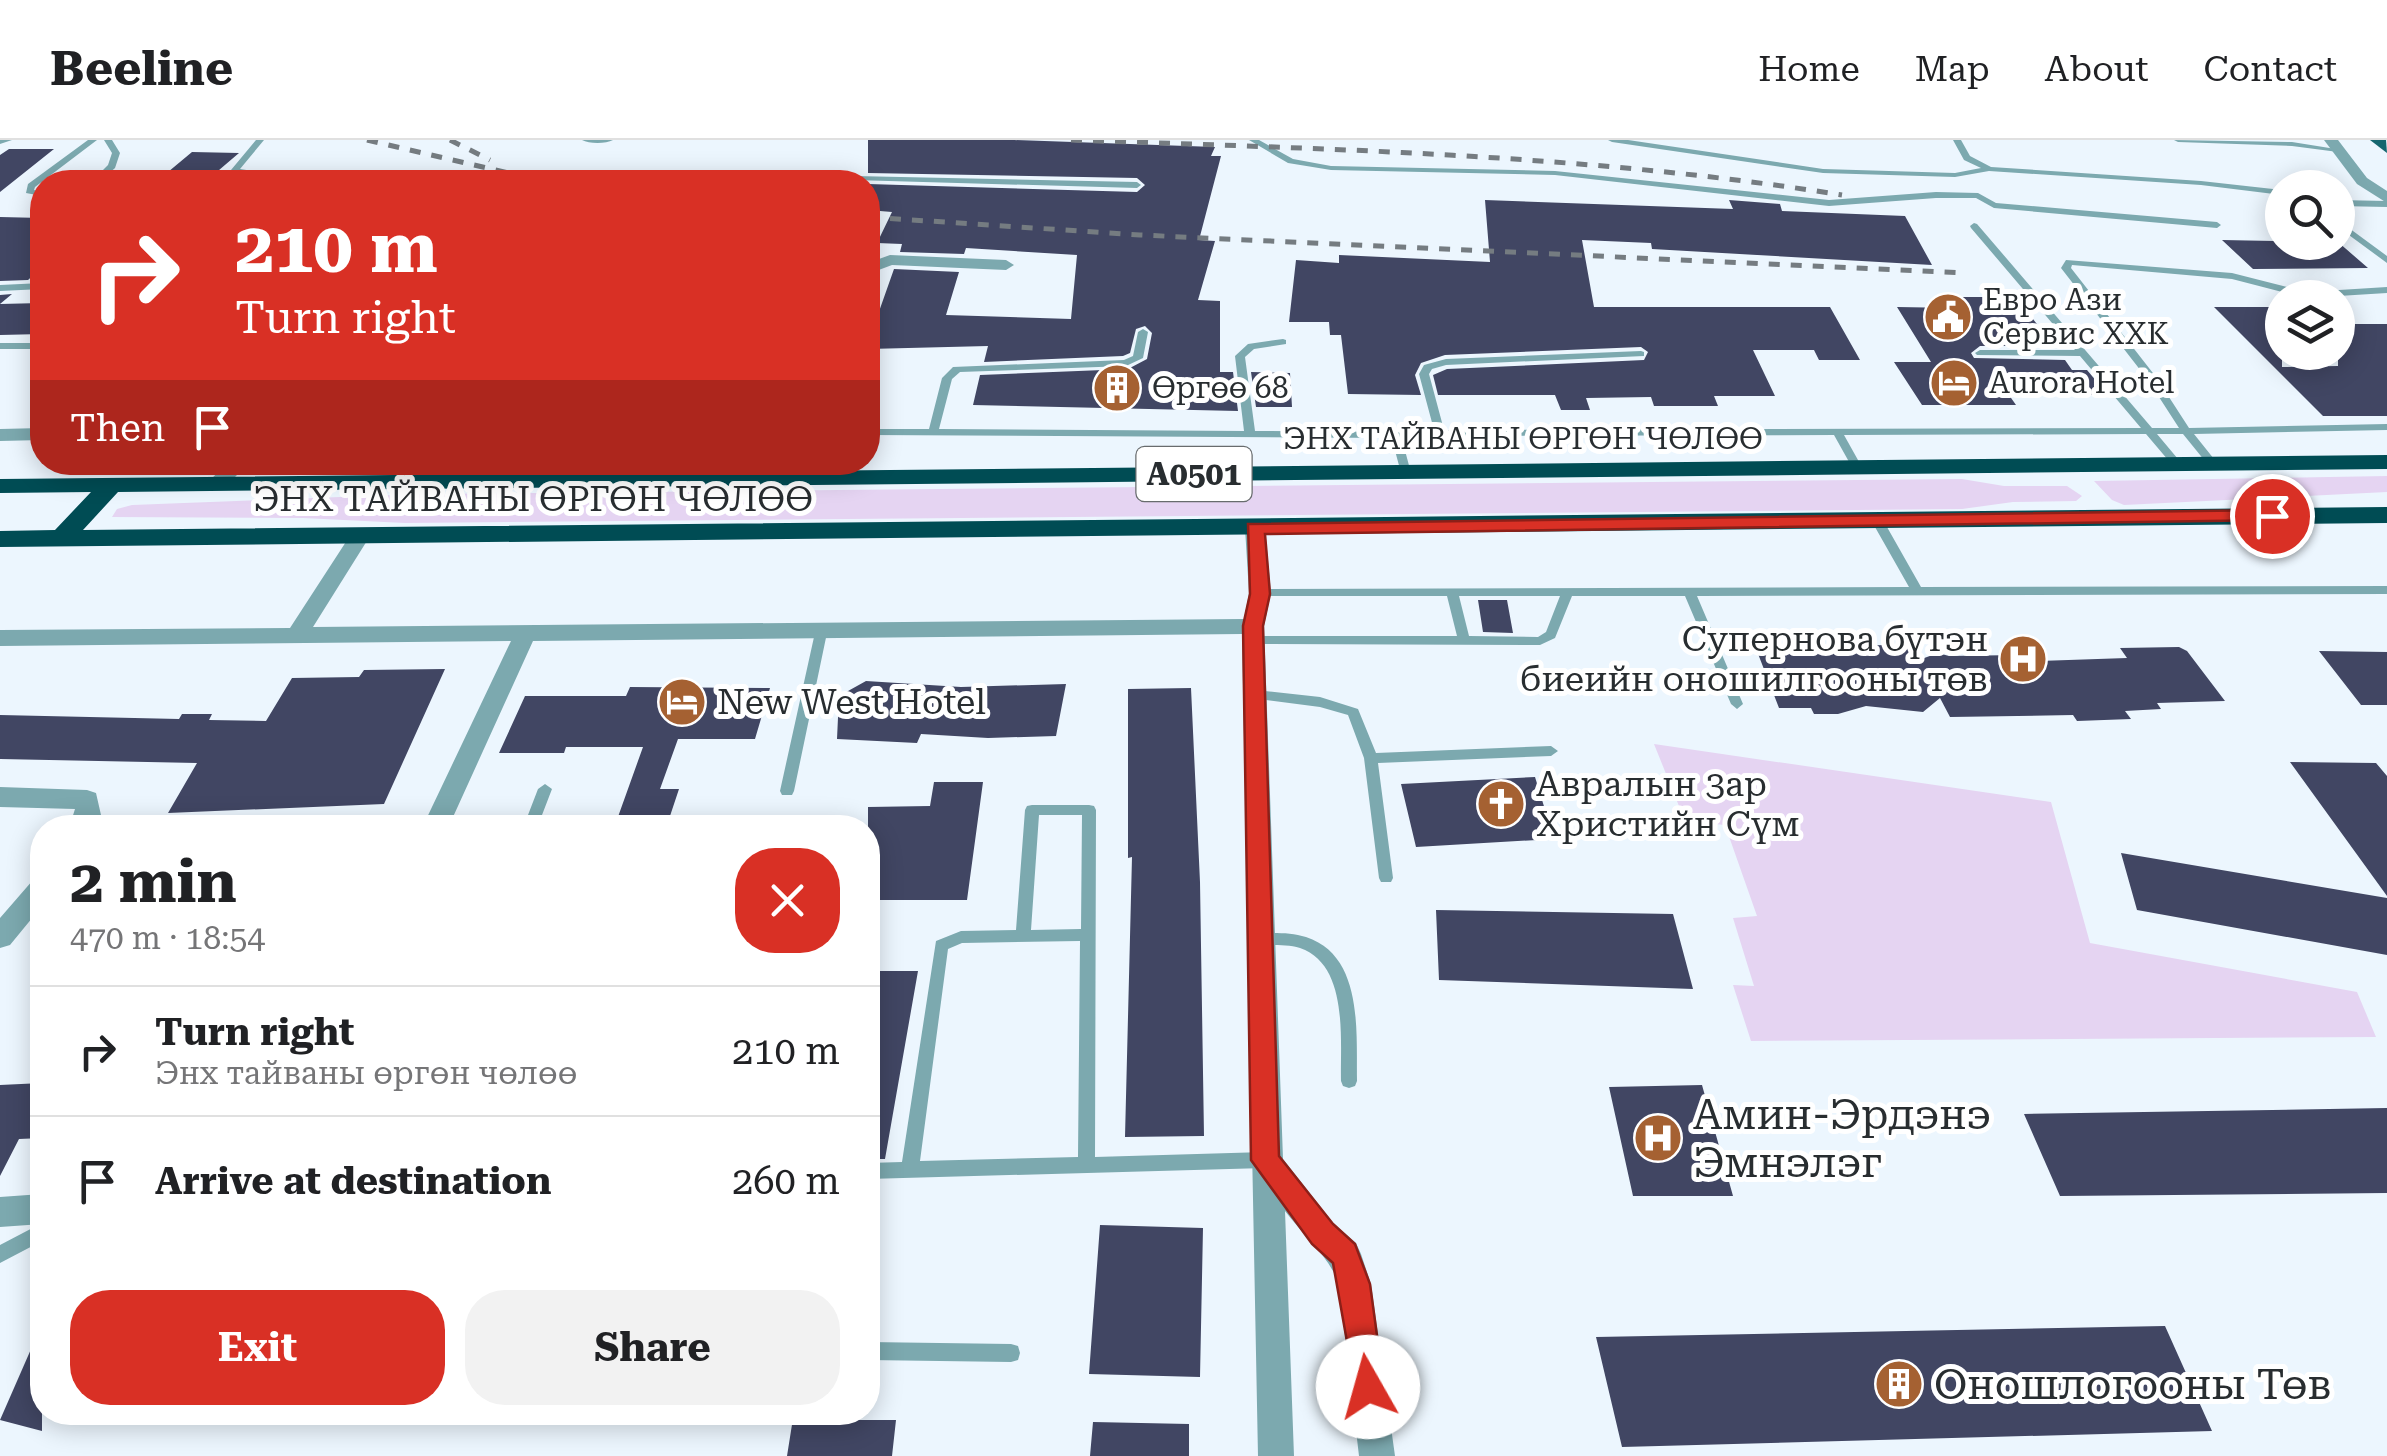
<!DOCTYPE html>
<html lang="en">
<head>
<meta charset="utf-8">
<style>
	body { margin:0; font-family:"Roboto Serif",serif; background:#f2f2f2; color:#202124; height:100vh; display:flex; flex-direction:column; font-size:38px; white-space:nowrap }
	* { box-sizing:border-box; margin:0 }
	p { font-size:32px; color:#757577 }
	.icon { flex:none; width:55px; height:55px; fill:none; stroke:currentColor; stroke-width:2; stroke-linecap:round; stroke-linejoin:round }
	.map { position:relative; flex:1; overflow:hidden }
	.drawer { position:absolute; left:30px; top:675px; width:850px; height:610px; display:flex; flex-direction:column; background:#fff; border-radius:40px; box-shadow:0 5px 25px #0003 }
	.drawer>* { flex:none }
	.hud { position:absolute; left:30px; top:30px; width:850px; height:305px; border-radius:40px; box-shadow:0 5px 25px #0003; background:#d93025; color:#fff; overflow:hidden }
	.controls { position:absolute; left:2265px; top:30px; display:grid; gap:20px }
	.controls a { display:grid; place-items:center; width:90px; height:90px; border-radius:50%; background:#fff; box-shadow:0 5px 25px #0003; font-size:50px }
	.pin { position:absolute; display:grid; place-items:center; width:85px; height:85px; color:#fff; margin:-42px; border:5px solid #fff; border-radius:50%; box-shadow:0 2px 10px #0007 }
	.me { position:absolute; width:110px; margin:-55px; rotate:353deg; stroke-linejoin:round; filter:drop-shadow(0 0 8px #0008) }
	.turn { display:flex; align-items:center; gap:35px; height:210px; padding:0 40px; font-size:45px }
	.turn .icon { width:130px; height:130px; stroke-width:2.5 }
	.turn b { display:block; font-size:70px; line-height:85px }
	.then { display:flex; align-items:center; height:95px; padding:0 40px; background:#0003; gap:20px; font-size:38px }
	.round { display:grid; place-items:center; flex:none; width:105px; height:105px; border-radius:40px; background:#f2f2f2 }
	.headline { display:flex; align-items:center; justify-content:space-between; height:170px; padding:0 40px }
	h1 { font-size:60px; font-weight:700; line-height:75px }
	.cta { display:flex; gap:20px; margin-top:auto; padding:20px 40px }
	.cta a { flex:1; height:115px; border-radius:40px; background:#d93025; color:#fff; font-size:40px; font-weight:700; line-height:115px; text-align:center }
	.cta a+a { background:#f2f2f2; color:#202124 }
	ul { padding:0; list-style:none }
	li { display:flex; align-items:center; gap:30px; height:130px; padding:0 40px; border-top:2px solid #e0e0e0 }
	li div { flex:1 }
	li b { display:block; font-size:38px }
	li em { font-style:normal }
	header { display:flex; align-items:center; gap:60px; box-sizing:border-box; height:140px; padding:0 50px; background:#fff; border-bottom:2px solid #e0e0e0 }
	header strong { font-size:48px }
	nav { display:flex; gap:55px; margin-inline-start:auto; font-size:35px }
	.map>svg:first-child { display:block }
	.green { fill:#e5d4f2 }
	.building { fill:#414663 }
	.lines { fill:none; stroke-linecap:round; stroke-linejoin:round }
	.lane { fill:#7ca9af; fill-rule:evenodd }
	.street { fill:#7ca9af; fill-rule:evenodd }
	.primary { fill:#15666f; fill-rule:evenodd }
	.highway { fill:#004c54; fill-rule:evenodd }
	.rail { stroke:#757c81; stroke-width:5; stroke-dasharray:11 11; stroke-linecap:butt }
	.route { fill:#d93025; stroke:#8d1f18; stroke-width:2.5 }
	.labels { text-anchor:middle; stroke-width:10; stroke-linejoin:round; paint-order:stroke }
	.far-poi-label { font-size:30px; fill:#282d30; stroke:#fff; text-anchor:start }
	.far-street-label { font-size:30px; fill:#282d30; stroke:#fff }
	.shield { fill:#fff; stroke:#686c6e; stroke-width:2.5 }
	.shield-label { font-size:32px; font-weight:bold; fill:#282d30 }
	.street-label { font-size:35px; fill:#282d30; stroke:#fff }
	.poi-label { font-size:35px; fill:#282d30; stroke:#fff; text-anchor:start }
	.near-poi-label { font-size:42px; fill:#282d30; stroke:#fff; text-anchor:start }
</style>
</head>
<body>
<header>
<strong>Beeline</strong>
<nav><a>Home</a><a>Map</a><a>About</a><a>Contact</a></nav>
</header>
<div class="map">
<svg width="2387" height="1316" viewBox="0 0 2387 1316">
	<rect width="100%" height="100%" fill="#ecf6fe"/>
	<path class="green" d="M2387 336V352L2124 365 2112 360 2094 341Z
		M1962 339 2004 346H2067L2082 356 2076 361 2013 362 1962 369 405 383 303 378 112 377 117 369 132 365 421 354Z
		M1654 604 2051 662 2090 803 2357 852 2376 897 1751 901 1733 845 1754 846 1733 778 1757 776 1725 685 1685 681Z"/>
	<path class="building" d="M868 0H1014L1215 7 1211 16H1221L1199 100 1215 101 1198 160 1220 161V232H1233L1238 271 973 265 980 235 1128 229 1147 219 1152 193 1145 186 1136 189 1130 213 1123 216 984 222 988 206 868 209V180H876L894 129 959 132 946 175 1071 179 1077 115 966 108 964 114 900 112 902 104 877 103 892 72 868 70V44L1137 52 1145 45 1137 38 868 33Z
		M9 9H54L0 52V15Z
		M192 12 239 13 205 42H156Z
		M1485 60 1733 69 1729 60 1780 64 1782 71 1905 76 1932 125 1652 109 1651 103 1582 100 1594 167H1830L1860 220H1819L1814 210H1753L1775 256H1714L1718 266H1654L1651 257 1586 258 1590 270H1561L1555 255H1438L1433 235 1447 229 1644 220 1648 212 1641 207 1445 215 1421 223 1415 235 1421 255 1348 254 1341 195H1330L1329 182H1289L1296 120 1339 123V115L1490 122Z
		M0 77 42 78V127L28 140 0 141Z
		M2222 100 2338 102 2368 128 2253 129Z
		M12 154 0 164 42 163V194L0 195V155Z
		M1957 157H2016L2054 206H1980L1971 213 1974 218 2065 220 2072 230H2087L2108 255H2009L2016 265H1922L1894 222H1931L1897 167 1956 168Z
		M2214 167H2272L2282 177V227L2338 226V184H2387V276H2323Z
		M1251 232 1290 233 1292 267H1256Z
		M1478 460H1507L1513 493 1483 492Z
		M1908 505 1916 521 1938 513 1949 516 2019 515 2039 521 2127 518 2120 508 2179 507 2187 511 2225 561 2157 563 2161 569 2125 571 2131 579 2077 581 2073 575 1950 577 1940 558 1923 572 1866 566 1838 574H1814L1811 568H1779L1755 506Z
		M2319 511 2387 512V565H2361Z
		M445 529 384 664 168 673 197 623 0 619V575L179 579 182 574H212L209 580 266 581 292 538 359 537 364 530Z
		M866 541 961 547 1066 544 1056 596 988 598 921 594 917 603 837 599 839 556Z
		M630 547 770 548 755 599H678L660 649H679L666 688H614L643 607H566L564 613H499L525 556H626Z
		M1191 548 1200 742 1204 996 1125 997 1132 717 1128 718V549Z
		M2290 622 2376 623 2387 636V756Z
		M1535 637 1554 699 1416 707 1401 644Z
		M934 642H983L967 760H868V667L930 666Z
		M2121 713 2387 758V815L2137 770Z
		M1436 770 1673 774 1693 849 1439 840Z
		M868 831H918L885 1019H868Z
		M42 943V998L19 999 0 1036V945Z
		M1702 945 1733 1056H1633L1609 947Z
		M2387 968V1053L2060 1056 2024 974Z
		M1100 1085 1203 1088 1200 1237 1089 1234Z
		M42 1184V1291L0 1280Z
		M2165 1186 2212 1291 1622 1307 1596 1197Z
		M794 1272H857L856 1280H896L892 1316H787Z
		M1093 1282 1189 1284V1316H1090Z"/>
	<g class="lines">
		<path class="lane" d="M0 0H12L0 4Z
			M88 0H97L35 47 34 50 42 52V56L26 53 28 44Z
			M104 0H112L120 13 115 28 99 42H91L108 25 112 13Z
			M256 0H264L240 29 277 35 284 42 236 34 229 42H221Z
			M582 0H613C606 4 589 4 582 0Z
			M1249 0H1259L1293 19 1331 26 1555 31 1829 60 1936 52 1978 53 1996 63 2217 82 2221 85 2217 88 1994 68 1976 58H1936L1829 66 1555 35 1331 30 1288 23Z
			M1608 0H1628L1823 29 1955 33 1981 28 1964 20 1953 0H1961L1970 16 1991 27 2201 41 2282 50V55L2201 45 1989 31 1955 37 1823 33 1612 2Z
			M2174 0 2292 2 2342 10 2338 12 2292 6 2178 2Z
			M854 36 1137 42 1141 45 1137 48 854 40 836 42Z
			M2338 60 2387 61V67L2338 66Z
			M2338 80 2387 116V123L2338 87Z
			M1974 83 1977 84 2152 288H2179L2148 240 2061 128 2066 120 2232 133 2307 152 2387 147V153L2306 158 2232 139 2072 125 2071 128 2156 237 2189 288 2387 284V290L2194 294 2218 324 2213 327 2209 326 2183 294H2157L2183 325 2178 328 2174 327 2146 294 1844 295 1863 329 1858 332 1853 329 1834 295 1413 296 1406 297 1403 303 1411 333 1406 336 1401 333 1393 303 1395 298 868 295V289H929L942 238 953 227 1124 220 1133 216 1138 192 1143 189 1148 192 1143 218 1126 226 960 232 952 239 939 289 1244 291 1235 216 1248 204 1283 199 1286 200V204L1254 209 1245 217 1255 291 1402 292 1434 290 1419 234 1424 225 1446 219 1641 211 1644 212V216L1446 225 1432 229 1429 234 1444 290 2141 288 2080 216 1977 215 1975 213 1980 210H2075L1971 88 1970 86Z
			M42 143V149L0 151V145Z
			M0 203H42V209H0Z
			M1877 376 1883 380 1921 447 2387 446V454L1697 456 1743 564 1737 569 1731 564 1685 456H1572L1555 498 1540 505 1254 504 1248 500 1254 496H1457L1447 456H1256L1254 453 1256 450 1260 449 1909 447 1871 380ZM1459 456H1560L1546 492 1538 497 1469 496Z
			M822 484 828 488 794 651 792 655H782L780 651 816 488Z
			M1255 550 1320 557 1358 569 1376 613 1551 606 1558 611 1551 616 1378 623 1393 738 1391 742H1381L1379 738 1364 618 1348 575 1320 567 1250 558 1249 555Z
			M545 644 552 649 537 688H523L538 649Z
			M1032 665H1089L1094 666 1096 670 1095 1017 1265 1012 1271 1014 1273 1020 1271 1026 1265 1028 868 1039V1023L902 1022 936 801 961 791 1016 790 1025 670 1027 666ZM1039 675H1082L1081 789 1031 790ZM1080 801 1078 1017 920 1021 948 809 962 803Z
			M1259 793C1275 793 1291 792 1306 797 1364 816 1356 893 1357 941L1355 946 1349 948 1343 946 1341 941C1340 900 1349 825 1300 808 1286 803 1269 807 1254 803L1252 799 1254 795Z
			M42 1083V1101L0 1123V1105Z
			M868 1202 1011 1204 1018 1206 1020 1213 1018 1220 1011 1222 868 1220Z"/>
		<path class="street" d="M2324 0H2338L2367 38 2387 51V63L2357 44Z
			M890 115 1006 120 1014 125 1006 130 892 125 868 134V123Z
			M42 288V300L0 301V289Z
			M229 322H250L224 348H210V340Z
			M1255 381 1265 388 1271 453 1264 486 1283 1019 1333 1083 1356 1103 1361 1114 1371 1144 1395 1316H1359L1339 1144C1329 1116 1303 1095 1285 1071L1294 1316H1258L1242 494 533 501 448 688H422L511 501 0 506V490L290 488 353 391 360 389 370 396 313 487 1244 479 1249 453 1245 388Z
			M0 647 87 650 96 653 101 675 95 688H69L75 669 0 667Z
			M42 737V766L10 805 0 808V778L33 740Z
			M42 1054V1084L0 1087V1057Z"/>
		<path class="primary" d="M2370 0H2386L2387 13Z"/>
		<path class="highway" d="M2387 315V329L118 352 83 390 2387 367V383L0 407V391L55 390 91 352 0 353V339Z"/>
		<path class="rail" d="M367 0 547 42
			M450 0 490 20
			M1071 0C1329 9 1586 14 1842 55
			M868 77 1140 95 1965 133"/>
	</g>
	<path class="route" d="M2272 370 2281 376 2278 380 1265 394 1270 454 1263 486 1279 1016 1333 1084 1355 1104 1370 1144 1384 1247 1379 1258 1368 1263 1357 1258 1333 1123 1312 1104 1251 1020 1243 486 1250 454 1248 384Z"/>
	<defs>
		<g id="civic-disc" transform="scale(2.5)"><circle r="9.5" fill="#a56132" stroke="#fff"/><path d="M-.6-6.5H3V-4.5H.6V-3L4-1V1h2V6H-6V1h2V-1L-.6-3ZM-1.2 2.5V6h2.4V2.5Z" fill="#fff"/></g>
		<g id="hotel-disc" transform="scale(2.5)"><circle r="9.5" fill="#a56132" stroke="#fff"/><path d="M-6-4.5h1.5V1H6V5H4.5V3h-9V5H-6ZM-4 0a1.8 1.8 0 1 1 3.6 0ZM.5 0V-2.5h3Q6-2.5 6 0Z" fill="#fff"/></g>
		<g id="building-disc" transform="scale(2.5)"><circle r="9.5" fill="#a56132" stroke="#fff"/><path d="M-4-6H4V6H1V3H-1V6H-4ZM-2.5-4.3h1.7v1.8h-1.7ZM.8-4.3h1.7v1.8H.8ZM-2.5-1h1.7V.8h-1.7ZM.8-1h1.7V.8H.8Z" fill="#fff"/></g>
		<g id="hospital-disc" transform="scale(2.5)"><circle r="9.5" fill="#a56132" stroke="#fff"/><path d="M-5-5h3v3.5h4V-5h3V5h-3V1.5h-4V5h-3Z" fill="#fff"/></g>
		<g id="church-disc" transform="scale(2.5)"><circle r="9.5" fill="#a56132" stroke="#fff"/><path d="M-1.2-6h2.4v3.5h3.3v2.4h-3.3V6h-2.4V-.1h-3.3v-2.4h3.3Z" fill="#fff"/></g>
	</defs>
	<g fill-rule="evenodd">
		<use href="#civic-disc" x="1948" y="177"/>
		<use href="#hotel-disc" x="1954" y="243"/>
		<use href="#building-disc" x="1117" y="248"/>
		<use href="#hospital-disc" x="2023" y="519"/>
		<use href="#hotel-disc" x="682" y="562"/>
		<use href="#church-disc" x="1501" y="664"/>
		<use href="#hospital-disc" x="1658" y="998"/>
		<use href="#building-disc" x="1899" y="1244"/>
	</g>
	<g class="labels">
		<g class="far-poi-label">
			<text x="1983" y="170">Евро Ази<tspan x="1983" dy="34">Сервис ХХК</tspan></text>
			<text x="1989" y="253">Aurora Hotel</text>
			<text x="1152" y="258">Өргөө 68</text>
		</g>
		<g class="far-street-label">
			<text x="1523" y="309">ЭНХ ТАЙВАНЫ ӨРГӨН ЧӨЛӨӨ</text>
		</g>
		<rect class="shield" x="1136.5" y="307" width="115" height="54" rx="8"/>
		<g class="shield-label">
			<text x="1194" y="345">A0501</text>
		</g>
		<g class="street-label">
			<text x="533" y="371">ЭНХ ТАЙВАНЫ ӨРГӨН ЧӨЛӨӨ</text>
		</g>
		<g class="poi-label">
			<text x="1988" y="511" text-anchor="end">Супернова бүтэн<tspan x="1988" dy="40">биеийн оношилгооны төв</tspan></text>
			<text x="717" y="574">New West Hotel</text>
			<text x="1536" y="656">Авралын 3ар<tspan x="1536" dy="40">Христийн Сүм</tspan></text>
		</g>
		<g class="near-poi-label">
			<text x="1693" y="989">Амин-Эрдэнэ<tspan x="1693" dy="48">Эмнэлэг</tspan></text>
			<text x="1934" y="1259">Оношлогооны Төв</text>
		</g>
	</g>
</svg>
<div class="controls">
<a><svg class="icon" aria-label="search" viewBox="0 0 24 24"><circle cx="10" cy="10" r="6"/><path d="M15 15l6 6"/></svg></a>
<a><svg class="icon" aria-label="layers" viewBox="0 0 24 24"><path d="M12 4l9 5-9 5-9-5zM3 14l9 5 9-5"/></svg></a>
</div>
<div class="pin" style="left:2272px;top:376px;background:#d93025"><svg class="icon" aria-label="arrive" viewBox="0 0 24 24"><path d="M6 21V4h12l-3 4 3 4H6"/></svg></div>
<svg class="me" style="left:1368px;top:1247px" viewBox="-20 -20 40 40"><circle r="19" fill="#fff"/><path d="M0-13L10 11 0 6-10 11z" fill="#d93025"/></svg>
<div class="hud">
<div class="turn"><svg class="icon" aria-label="right" viewBox="0 0 24 24"><path d="M7 20v-9h11M14 6l5 5-5 5"/></svg><div><b>210 m</b>Turn right</div></div>
<div class="then">Then<svg class="icon" aria-label="arrive" viewBox="0 0 24 24"><path d="M6 21V4h12l-3 4 3 4H6"/></svg></div>
</div>
<section class="drawer">
<div class="headline"><div><h1>2 min</h1><p>470 m · 18:54</p></div><a class="round" style="background:#d93025;color:#fff"><svg class="icon" aria-label="close" viewBox="0 0 24 24"><path d="M6 6l12 12M18 6L6 18"/></svg></a></div>
<ul>
<li><svg class="icon" aria-label="right" viewBox="0 0 24 24"><path d="M7 20v-9h11M14 6l5 5-5 5"/></svg><div><b>Turn right</b><p>Энх тайваны өргөн чөлөө</p></div><em>210 m</em></li>
<li><svg class="icon" aria-label="arrive" viewBox="0 0 24 24"><path d="M6 21V4h12l-3 4 3 4H6"/></svg><div><b>Arrive at destination</b></div><em>260 m</em></li>
</ul>
<div class="cta"><a>Exit</a><a>Share</a></div>
</section>
</div>
</body>
</html>
